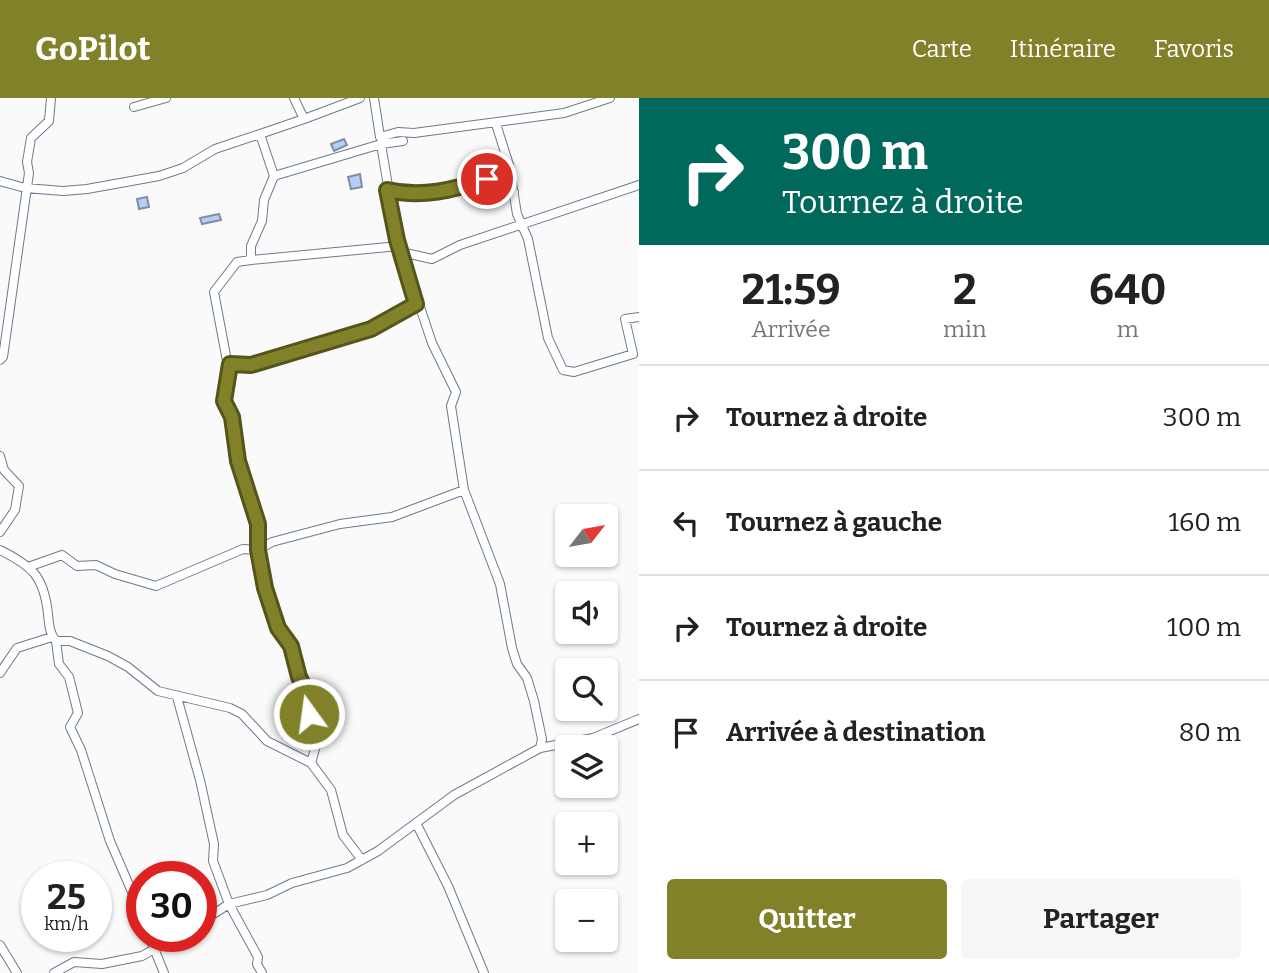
<!DOCTYPE html>
<html lang="fr">
<head>
<meta charset="utf-8">
<style>
	body { margin:0; font-family:Bitter,serif; background:#f6f6f6; color:#222; height:100vh; display:flex; flex-direction:column; font-size:26px; white-space:nowrap }
	* { box-sizing:border-box; margin:0 }
	p { font-size:23px; color:#767676 }
	.icon { flex:none; width:38px; height:38px; fill:none; stroke:currentColor; stroke-width:2; stroke-linecap:round; stroke-linejoin:round }
	.map { position:relative; flex:1; overflow:hidden }
	.drawer { display:flex; flex-direction:column; background:#fff; width:630px }
	.drawer>* { flex:none }
	.guide { background:#00695c; color:#fff; overflow:hidden }
	.needle { width:46px; rotate:59deg }
	.buttons { position:absolute; left:555px; top:406px; display:grid; gap:14px }
	.buttons a { display:grid; place-items:center; width:63px; height:63px; border-radius:7px; background:#fff; box-shadow:0 2px 5px #0004; font-size:35px }
	.speed { position:absolute; left:21px; top:763px; display:flex; gap:14px; font-size:35px; font-weight:700; text-align:center }
	.speed>* { display:grid; place-content:center; width:91px; height:91px; border-radius:50%; background:#fff; box-shadow:0 2px 5px #0004; line-height:1 }
	.speed small { font-size:18px; font-weight:400 }
	.speed .limit { border:10px solid #d22; background:#fff; color:#111 }
	.pin { position:absolute; display:grid; place-items:center; width:60px; height:60px; color:#fff; margin:-30px; border:4px solid #fff; border-radius:50%; box-shadow:0 2px 7px #0007 }
	.me { position:absolute; width:77px; margin:-38px; rotate:346deg; stroke-linejoin:round; filter:drop-shadow(0 0 5px #0008) }
	.turn { display:flex; align-items:center; gap:24px; height:147px; padding:0 28px; font-size:32px }
	.turn .icon { width:91px; height:91px; stroke-width:2.5 }
	.turn b { display:block; font-size:49px; line-height:60px }
	.eta { display:flex; justify-content:space-evenly; align-items:center; height:119px; text-align:center }
	.eta b { font-size:42px; font-weight:700; line-height:49px }
	.button { display:flex; gap:14px; margin-top:auto; padding:14px 28px }
	.button a { flex:1; height:80px; border-radius:7px; background:#81812a; color:#fff; font-size:28px; font-weight:700; line-height:80px; text-align:center }
	.button a+a { background:#f6f6f6; color:#222 }
	ul { padding:0; list-style:none }
	li { display:flex; align-items:center; gap:21px; height:105px; padding:0 28px; border-top:2px solid #e0e0e0 }
	li div { flex:1 }
	li b { display:block; font-size:26px }
	li em { font-style:normal }
	header { display:flex; align-items:center; gap:42px; box-sizing:border-box; height:98px; padding:0 35px; background:#81812a; color:#fff }
	header strong { font-size:33px }
	nav { display:flex; gap:38px; margin-inline-start:auto; font-size:24px }
	main { display:flex; flex:1; min-height:0 }
	.map>svg:first-child { display:block }
	.building { fill:#b4cef6; stroke:#818fa5; stroke-width:2 }
	.lines { fill:none; stroke-linecap:round; stroke-linejoin:round }
	.minor-casing { stroke:#6c7a8f; stroke-width:10 }
	.minor { stroke:#fff; stroke-width:8 }
	.route-casing { stroke:#54541b; stroke-width:18 }
	.route { stroke:#81812a; stroke-width:12 }
</style>
</head>
<body>
<header>
<strong>GoPilot</strong>
<nav><a>Carte</a><a>Itinéraire</a><a>Favoris</a></nav>
</header>
<main>
<div class="map">
<svg width="639" height="875" viewBox="0 0 639 875">
	<rect width="100%" height="100%" fill="#fafafa"/>
	<path class="building" d="M344 41 347 47 334 53 331 46Z
		M360 76 362 89 351 91 348 79Z
		M147 99 149 109 139 111 137 101Z
		M219 116 221 122 202 126 200 120Z"/>
	<g class="lines">
		<g class="minor-casing">
			<path id="minor" d="M294 0 304 21 260 36 274 78 264 102 262 123 251 148V162L237 164 214 194 227 263 230 266H251L272 261 371 231 413 206 420 209 432 245 456 294 451 308 464 392 500 486 512 550 517 566 527 580 534 603 542 641 540 650
				M374 0 380 39 398 34 414 35 564 15 610 0
				M134 9 166 0
				M304 21 360 0
				M496 26 509 67 517 116 528 141 548 240 563 272 574 274 633 256 625 221 639 219
				M403 43 381 46 397 142 401 154 432 161 460 147 639 87
				M274 78 381 46
				M0 83 25 90 63 93 87 91 159 78 183 70 215 51 260 36
				M387 92C422 101 454 92 487 81L514 94
				M401 154 416 206
				M251 162 399 148
				M0 262 3 259 29 75 27 64 31 40 49 23 51 0
				M230 266 224 303 232 319 238 363 258 427V452L265 490 278 529 291 548 299 580 310 601 309 616 318 640 311 665
				M0 358 4 372 19 388 15 412 0 434
				M0 452C32 468 44 478 48 516 49 525 49 535 56 543H70L108 558 128 569 158 593 230 610 242 616 267 643 311 665 331 692 343 737 362 762
				M31 468 62 457 77 468 96 467 115 476 156 488 243 451 258 452 272 444 340 426 392 419 464 392
				M56 543 59 566 69 579 78 615 70 629 81 652 110 743 142 817
				M0 575 17 550 52 539
				M177 599 200 682 214 746 213 763 229 806 258 859 257 866 262 875
				M416 725 448 788 484 875
				M201 824 229 806 267 797 292 785 347 770 378 753 454 697 540 650 593 640 639 621
				M149 838 164 875
				M0 847 17 875
				M54 875 74 864 102 866 142 858 177 838"/>
		</g>
		<use href="#minor" class="minor"/>
	</g>
	<g class="lines">
		<g class="route-casing">
			<path id="route" d="M309 616 310 601 299 579 291 548 278 530 265 490 258 452V426L238 363 232 319 224 303 230 266 251 267 371 231 416 206 397 142 387 92C422 100 453 92 487 81"/>
		</g>
		<use href="#route" class="route"/>
	</g>
</svg>
<div class="buttons">
<a><svg class="needle" viewBox="-14 -14 28 28"><path d="M0-13l5 13h-10z" fill="#e53935"/><path d="M0 13l5-13h-10z" fill="#767676"/></svg></a>
<a><svg class="icon" aria-label="sound" viewBox="0 0 24 24"><path d="M4 9h4l5-4v14l-5-4H4zM17 9q2 3 0 6"/></svg></a>
<a><svg class="icon" aria-label="search" viewBox="0 0 24 24"><circle cx="10" cy="10" r="6"/><path d="M15 15l6 6"/></svg></a>
<a><svg class="icon" aria-label="layers" viewBox="0 0 24 24"><path d="M12 4l9 5-9 5-9-5zM3 14l9 5 9-5"/></svg></a>
<a>+</a>
<a>−</a>
</div>
<div class="speed"><div>25<small>km/h</small></div><div class="limit">30</div></div>
<div class="pin" style="left:487px;top:81px;background:#d93025"><svg class="icon" aria-label="arrive" viewBox="0 0 24 24"><path d="M6 21V4h12l-3 4 3 4H6"/></svg></div>
<svg class="me" style="left:309px;top:616px" viewBox="-20 -20 40 40"><circle r="17" fill="#81812a" stroke="#fff" stroke-width="3"/><path d="M0-11L8 9 0 5-8 9z" fill="#fff"/></svg>
</div>
<section class="drawer">
<div class="guide">
<div class="turn"><svg class="icon" aria-label="right" viewBox="0 0 24 24"><path d="M7 20v-9h11M14 6l5 5-5 5"/></svg><div><b>300 m</b>Tournez à droite</div></div>
</div>
<div class="eta">
<div><b>21:59</b><p>Arrivée</p></div>
<div><b>2</b><p>min</p></div>
<div><b>640</b><p>m</p></div>
</div>
<ul>
<li><svg class="icon" aria-label="right" viewBox="0 0 24 24"><path d="M7 20v-9h11M14 6l5 5-5 5"/></svg><div><b>Tournez à droite</b></div><em>300 m</em></li>
<li><svg class="icon" aria-label="left" viewBox="0 0 24 24"><path d="M17 20v-9H6M10 6l-5 5 5 5"/></svg><div><b>Tournez à gauche</b></div><em>160 m</em></li>
<li><svg class="icon" aria-label="right" viewBox="0 0 24 24"><path d="M7 20v-9h11M14 6l5 5-5 5"/></svg><div><b>Tournez à droite</b></div><em>100 m</em></li>
<li><svg class="icon" aria-label="arrive" viewBox="0 0 24 24"><path d="M6 21V4h12l-3 4 3 4H6"/></svg><div><b>Arrivée à destination</b></div><em>80 m</em></li>
</ul>
<div class="button"><a>Quitter</a><a>Partager</a></div>
</section>
</main>
</body>
</html>
